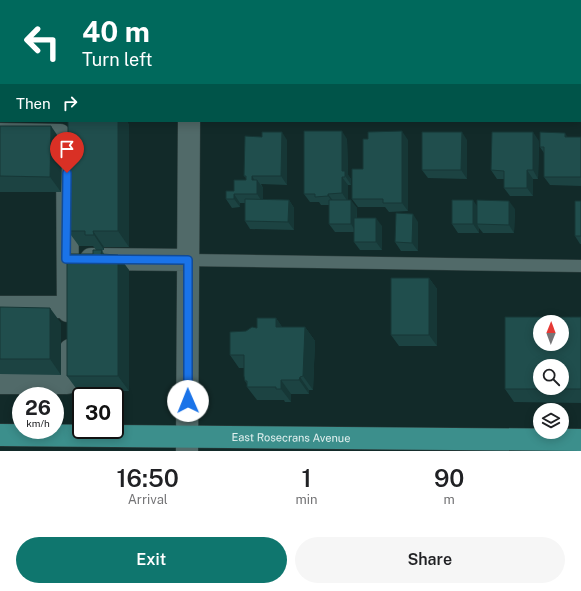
<!DOCTYPE html>
<html lang="en">
<head>
<meta charset="utf-8">
<style>
	body { margin:0; font-family:"Public Sans",sans-serif; background:#f6f6f6; color:#202124; height:100vh; display:flex; flex-direction:column; font-size:15px; white-space:nowrap }
	* { box-sizing:border-box; margin:0 }
	p { font-size:13px; color:#757577 }
	.icon { flex:none; width:22px; height:22px; fill:none; stroke:currentColor; stroke-width:2; stroke-linecap:round; stroke-linejoin:round }
	.map { position:relative; height:451px; overflow:hidden }
	.panel { display:flex; flex-direction:column; background:#fff; flex:1 }
	.panel>* { flex:none }
	.banner { position:absolute; left:0px; top:0px; width:581px; height:122px; box-shadow:0 2px 10px #0003; background:#00695c; color:#fff; overflow:hidden }
	.needle { width:26px; rotate:1deg }
	.fabs { position:absolute; left:533px; top:315px; display:grid; gap:8px }
	.fabs a { display:grid; place-items:center; width:36px; height:36px; border-radius:50%; background:#fff; box-shadow:0 2px 10px #0003; font-size:20px }
	.speed { position:absolute; left:12px; top:387px; display:flex; gap:8px; font-size:20px; font-weight:700; text-align:center }
	.speed>* { display:grid; place-content:center; width:52px; height:52px; border-radius:50%; background:#fff; box-shadow:0 2px 10px #0003; line-height:1 }
	.speed small { font-size:10px; font-weight:400 }
	.speed .limit { border:2px solid #111; border-radius:6px; background:#fff; color:#111 }
	.pin { position:absolute; display:grid; place-items:center; width:34px; height:34px; color:#fff; margin:-41px -17px; border-radius:50% 50% 50% 0; rotate:-45deg; box-shadow:0 0 4px #0007 }
	.pin .icon { rotate:45deg }
	.me { position:absolute; width:44px; margin:-22px; rotate:359deg; stroke-linejoin:round; filter:drop-shadow(0 0 3px #0008) }
	.turn { display:flex; align-items:center; gap:14px; height:84px; padding:0 16px; font-size:18px }
	.turn .icon { width:52px; height:52px; stroke-width:2.5 }
	.turn b { display:block; font-size:28px; line-height:34px }
	.then { display:flex; align-items:center; height:38px; padding:0 16px; background:#0003; gap:8px; font-size:15px }
	.eta { display:flex; justify-content:space-evenly; align-items:center; height:68px; text-align:center }
	.eta b { font-size:24px; font-weight:600; line-height:28px }
	.button { display:flex; gap:8px; margin-top:auto; padding:8px 16px }
	.button a { flex:1; height:46px; border-radius:24px; background:#0f766e; color:#fff; font-size:16px; font-weight:600; line-height:46px; text-align:center }
	.button a+a { background:#f6f6f6; color:#202124 }
	.map>svg:first-child { display:block }
	.lines { fill:none; stroke-linecap:round; stroke-linejoin:round }
	.lane-casing { stroke:#324342; stroke-width:13 }
	.street-casing { stroke:#324342; stroke-width:23 }
	.primary-casing { stroke:#324342; stroke-width:23 }
	.lane { stroke:#516a69; stroke-width:12 }
	.street { stroke:#516a69; stroke-width:22 }
	.primary { stroke:#3c8f8c; stroke-width:22 }
	.wall { fill:#1c4342 }
	.shaded-wall { fill:#163736 }
	.building { fill:#204e4d; stroke:#163736; fill-rule:evenodd }
	.route-casing { stroke:#114b97; stroke-width:10 }
	.route { stroke:#1a73e8; stroke-width:7 }
	.labels { text-anchor:middle; stroke-width:4; stroke-linejoin:round; paint-order:stroke }
	.street-label { font-size:11px; fill:#e3f1f0; stroke:#08201f }
</style>
</head>
<body>
<div class="map">
<svg width="581" height="451" viewBox="0 0 581 451">
	<rect width="100%" height="100%" fill="#122a29"/>
	<g class="lines">
		<g class="lane-casing">
			<path id="lane" d="M437 1V0
				M188 260 581 266"/>
		</g>
		<g class="street-casing">
			<path id="street" d="M195 1V0
				M0 91H1
				M580 93H581
				M0 134 60 135 67 144 68 311
				M91 259 188 260
				M0 307H68
				M0 383H67L71 377 70 350
				M187 451 189 121"/>
		</g>
		<g class="primary-casing">
			<g id="primary">
				<path id="s1" d="M0 435 581 440"/>
			</g>
		</g>
		<use href="#lane" class="lane"/>
		<use href="#street" class="street"/>
		<use href="#primary" class="primary"/>
	</g>
	<path class="wall" d="M0 0H80V1H1V46H0Z
		M68 121H127L129 125V247H104V250H102L104 254 129 270V391H78L67 376 93 254 96 250 93 246H79L68 231Z
		M0 126 62 142 61 192H0Z
		M568 137H581V186L550 185 544 177V153L540 147Z
		M347 139 348 175 351 179V185H348V200L357 208V218L382 226V250H360L354 242V232H335L329 224V205H321L319 202H310L304 194Z
		M287 140V185L261 184 263 188V199L289 200 294 208V230L250 229 245 221V203H240V207L232 208 226 199 234 191 246 180V178L244 176Z
		M408 140V211L389 212 385 207H358L352 199 363 169Z
		M467 140V179L428 178 422 170Z
		M539 141 538 179H533V196H510L504 188V179H497L491 170Z
		M581 201V244H580L575 236Z
		M515 209 514 233H483L479 228V233H458L452 224Z
		M418 222V251H401L395 242Z
		M429 278 437 289V346H399L391 335Z
		M0 307 61 323V375L0 374Z
		M581 317V403L514 402 505 389Z
		M276 318 282 327H305L315 341 313 390H309V394H291V402H285L284 400H257L247 387V384L245 381 244 368H239L230 355 246 331 257 328Z"/>
	<path class="shaded-wall" d="M21 0H32V1H21Z
		M69 0H80V1H69Z
		M147 0H158V1H147Z
		M282 0H288V1H282Z
		M358 0H363V1H358Z
		M413 0H419V1H413Z
		M491 0H496V1H491Z
		M556 0H562V1H556Z
		M118 121H127L129 125V247L118 231Z
		M51 126 62 142 61 192 50 177Z
		M342 131 347 139 348 175 351 179V185L342 171Z
		M402 131 408 140V211L402 203Z
		M282 132 287 140V185L281 176Z
		M462 132 467 140V179L461 170Z
		M533 132 539 141 538 179 533 170Z
		M565 133 570 141 565 137Z
		M527 170 533 179V196L527 188Z
		M252 176 257 184V180L263 188V203L257 194 252 180Z
		M342 177 348 185V202L342 193Z
		M234 194 240 203V207L234 199Z
		M328 194 334 202V204L328 196Z
		M289 200 294 208V230L288 222Z
		M351 200 357 208 356 232 351 224Z
		M473 200 479 209 477 224 479 228V233L473 224Z
		M509 201 515 209 514 233 509 225Z
		M413 214 418 222V251L412 243Z
		M376 218 382 226V250L376 242Z
		M93 231 104 247V250L94 235Z
		M118 255 129 270V391L118 376Z
		M429 278 437 289V346L429 335Z
		M50 308 61 323V375L50 359Z
		M276 318 285 331 276 327Z
		M305 327 315 341 313 390 303 376Z
		M300 377 309 390V394L299 380Z
		M281 380 291 394V402L281 389Z"/>
	<path class="building" d="M0 0H21V1H1V29L0 30Z
		M29 0H69V1H29Z
		M106 0H147V1H106Z
		M242 0H282V1H242Z
		M313 0H358V1H313Z
		M376 0H413V1H376Z
		M453 0H491V1H453Z
		M510 0H556V1H510Z
		M68 121H118V231H93L94 235H85V231H68Z
		M0 126H51L50 177 0 176Z
		M304 131H342V171H345V177H342V193L328 194V196L315 197V194H304Z
		M402 131V203H383V199H352V169H363V139H368V132Z
		M262 132H282L281 176H252V180H257V194H234V199H226V191H234V180H246V176H244L245 136 262 137Z
		M422 132H462L461 170H422Z
		M492 132H533V170H527V188H504V171L491 170Z
		M540 132 565 133V137H581V177H544V147H540Z
		M245 199 289 200 288 222 245 221Z
		M329 200H351V224H329Z
		M452 200H473V224H452Z
		M477 200 509 201V225L477 224Z
		M575 201H581V236H575Z
		M396 213 413 214 412 243 395 242Z
		M354 218H376V242H354Z
		M93 250H102L101 254 118 255V376H67V254H93Z
		M391 278H429V335H391Z
		M0 307 50 308V359H0Z
		M505 317H581V389H505ZM540 322H562V344H540ZM540 366H562V388H540Z
		M257 318H276V327H305L303 376 300 377 299 380H281V389H276V387H247V381H245L244 376V355H230V332L246 331 252 327 257 328Z"/>
	<g class="lines">
		<g class="route-casing">
			<path id="route" d="M67 173 66 259 188 260V401"/>
		</g>
		<use href="#route" class="route"/>
	</g>
	<g class="labels">
		<g class="street-label">
			<text dy="4" stroke="none"><textPath href="#s1" startOffset="291">East Rosecrans Avenue</textPath></text>
		</g>
	</g>
</svg>
<div class="fabs">
<a><svg class="needle" viewBox="-14 -14 28 28"><path d="M0-13l5 13h-10z" fill="#e53935"/><path d="M0 13l5-13h-10z" fill="#757577"/></svg></a>
<a><svg class="icon" aria-label="search" viewBox="0 0 24 24"><circle cx="10" cy="10" r="6"/><path d="M15 15l6 6"/></svg></a>
<a><svg class="icon" aria-label="layers" viewBox="0 0 24 24"><path d="M12 4l9 5-9 5-9-5zM3 14l9 5 9-5"/></svg></a>
</div>
<div class="speed"><div>26<small>km/h</small></div><div class="limit">30</div></div>
<div class="pin" style="left:67px;top:173px;background:#d93025"><svg class="icon" aria-label="arrive" viewBox="0 0 24 24"><path d="M6 21V4h12l-3 4 3 4H6"/></svg></div>
<svg class="me" style="left:188px;top:401px" viewBox="-20 -20 40 40"><circle r="19" fill="#fff"/><path d="M0-13L10 11 0 6-10 11z" fill="#1a73e8"/></svg>
<div class="banner">
<div class="turn"><svg class="icon" aria-label="left" viewBox="0 0 24 24"><path d="M17 20v-9H6M10 6l-5 5 5 5"/></svg><div><b>40 m</b>Turn left</div></div>
<div class="then">Then<svg class="icon" aria-label="right" viewBox="0 0 24 24"><path d="M7 20v-9h11M14 6l5 5-5 5"/></svg></div>
</div>
</div>
<section class="panel">
<div class="eta">
<div><b>16:50</b><p>Arrival</p></div>
<div><b>1</b><p>min</p></div>
<div><b>90</b><p>m</p></div>
</div>
<div class="button"><a>Exit</a><a>Share</a></div>
</section>
</body>
</html>
